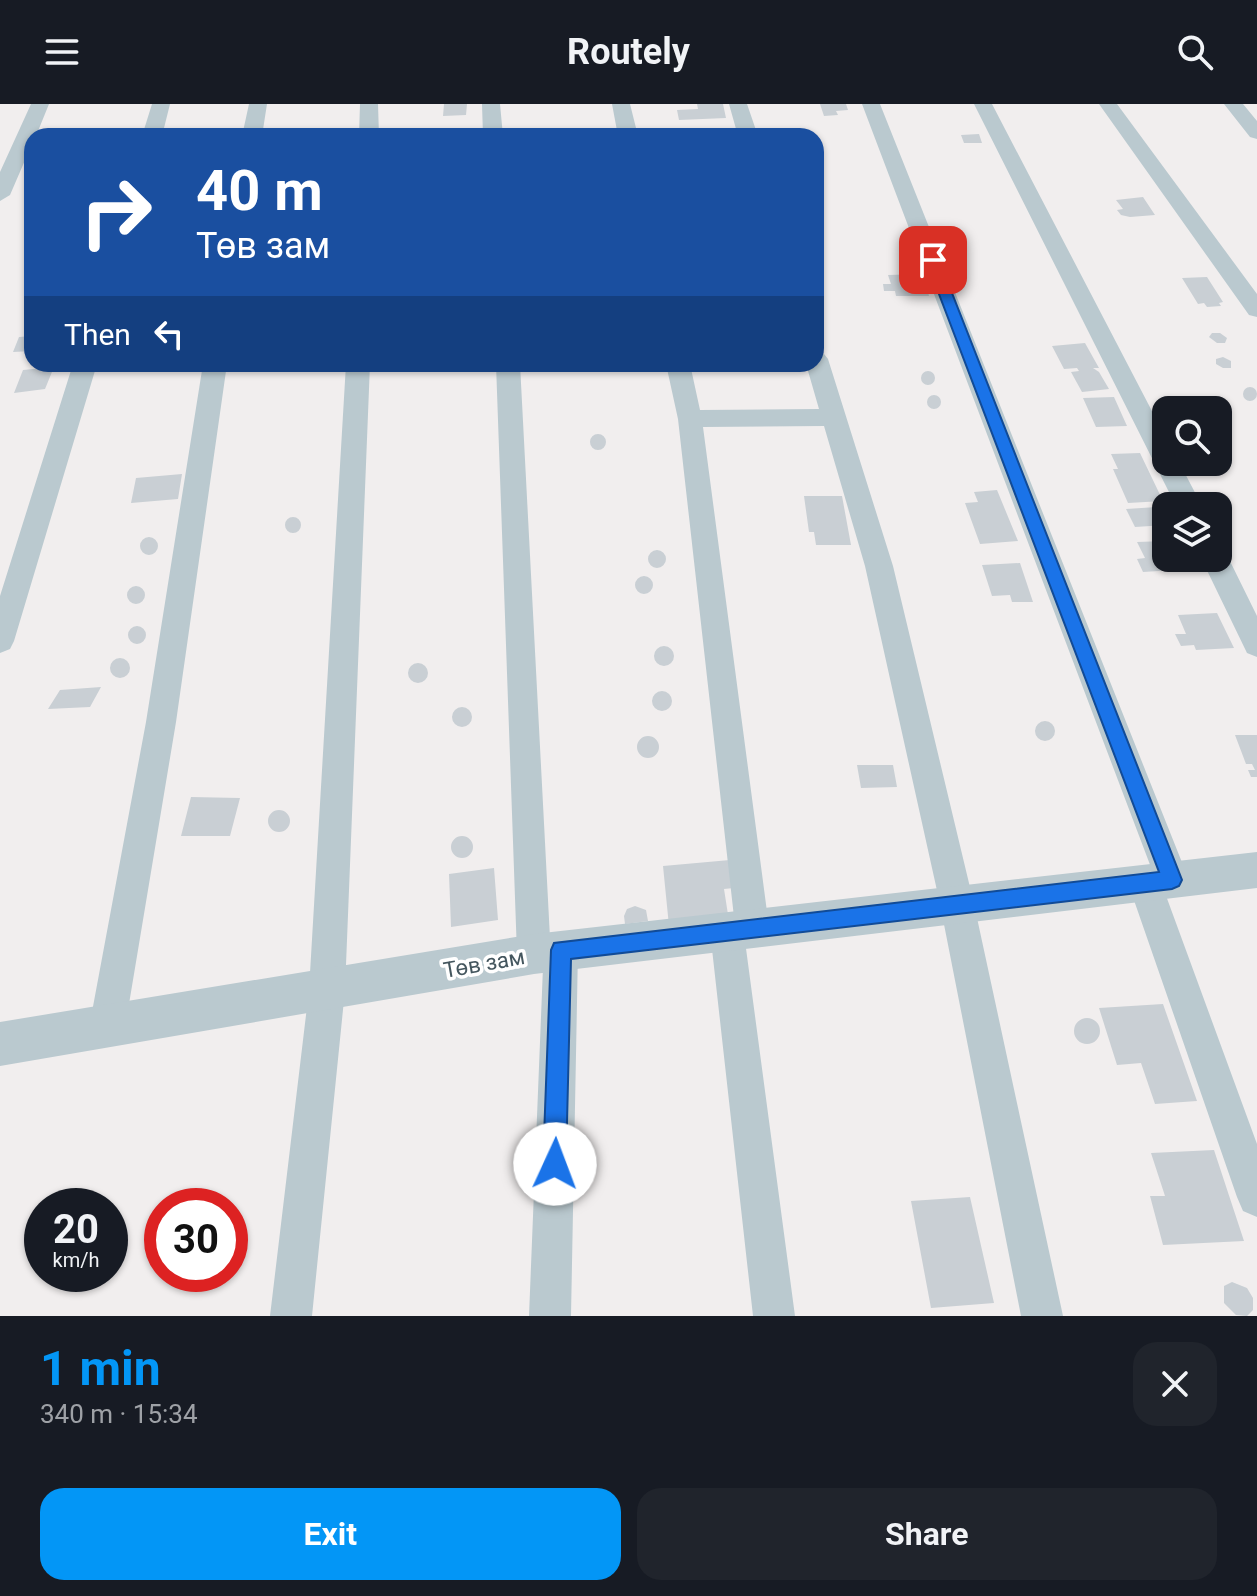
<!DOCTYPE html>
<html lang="en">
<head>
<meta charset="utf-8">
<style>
	body { margin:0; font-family:Roboto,sans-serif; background:#20242c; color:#f1f3f6; height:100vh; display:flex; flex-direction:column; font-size:30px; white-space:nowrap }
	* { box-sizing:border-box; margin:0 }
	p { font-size:26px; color:#9ea1a6 }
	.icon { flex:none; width:44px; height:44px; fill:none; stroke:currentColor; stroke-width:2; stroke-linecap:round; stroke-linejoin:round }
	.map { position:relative; height:1212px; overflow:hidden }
	.details { display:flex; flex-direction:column; background:#171b24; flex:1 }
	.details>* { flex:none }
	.top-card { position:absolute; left:24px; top:24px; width:800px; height:244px; border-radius:24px; box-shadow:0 2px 6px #0004; background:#1a4fa0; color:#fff; overflow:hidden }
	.tools { position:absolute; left:1152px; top:292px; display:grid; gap:16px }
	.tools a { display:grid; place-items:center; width:80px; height:80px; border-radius:16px; background:#171b24; box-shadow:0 2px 6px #0004; font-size:40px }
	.speed { position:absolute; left:24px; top:1084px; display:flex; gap:16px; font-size:40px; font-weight:700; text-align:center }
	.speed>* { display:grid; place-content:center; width:104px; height:104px; border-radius:50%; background:#171b24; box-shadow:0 2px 6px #0004; line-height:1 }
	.speed small { font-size:20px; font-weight:400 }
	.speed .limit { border:12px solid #d22; background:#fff; color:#111 }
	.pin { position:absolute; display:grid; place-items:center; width:68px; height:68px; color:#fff; margin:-34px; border-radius:16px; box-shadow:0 4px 12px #0006 }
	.me { position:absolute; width:88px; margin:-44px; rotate:2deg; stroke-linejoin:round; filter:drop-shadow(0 0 6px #0008) }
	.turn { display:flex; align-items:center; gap:28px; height:168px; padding:0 40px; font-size:36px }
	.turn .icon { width:104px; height:104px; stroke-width:2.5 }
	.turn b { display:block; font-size:56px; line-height:68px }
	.then { display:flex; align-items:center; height:76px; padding:0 40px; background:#0003; gap:16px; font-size:30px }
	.round { display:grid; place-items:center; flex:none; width:84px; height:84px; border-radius:24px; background:#20242c }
	.summary { display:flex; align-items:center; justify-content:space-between; height:136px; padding:0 40px }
	h1 { font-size:48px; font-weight:700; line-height:60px; color:#0396f6 }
	.primary-button { display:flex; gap:16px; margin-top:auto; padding:16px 40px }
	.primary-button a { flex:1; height:92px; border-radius:24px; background:#0396f6; color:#fff; font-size:32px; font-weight:700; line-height:92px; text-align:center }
	.primary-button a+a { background:#20242c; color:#f1f3f6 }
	header { display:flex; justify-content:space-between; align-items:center; height:104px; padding:0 40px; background:#171b24; font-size:36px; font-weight:700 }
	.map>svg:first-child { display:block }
	.building { fill:#c9cfd4 }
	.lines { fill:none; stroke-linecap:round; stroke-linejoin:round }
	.minor { fill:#bac9cf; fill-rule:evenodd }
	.tertiary { fill:#bac9cf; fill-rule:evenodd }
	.route { fill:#1a73e8; stroke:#114b97; stroke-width:2 }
	.labels { text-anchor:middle; stroke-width:7; stroke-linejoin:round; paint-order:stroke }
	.street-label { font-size:22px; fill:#44565e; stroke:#fff }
</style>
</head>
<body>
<header><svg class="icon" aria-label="menu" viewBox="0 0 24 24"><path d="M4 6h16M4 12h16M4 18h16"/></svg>Routely<svg class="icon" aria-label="search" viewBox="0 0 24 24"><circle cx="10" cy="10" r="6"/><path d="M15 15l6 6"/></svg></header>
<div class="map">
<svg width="1257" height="1212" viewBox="0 0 1257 1212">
	<rect width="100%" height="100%" fill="#f1eeee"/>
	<path class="building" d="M444 0H467L466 11 443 12Z
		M697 0H723L726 14 679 16 677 6 698 5Z
		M820 0H846L848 6 836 7 838 11 824 12Z
		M979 30 982 39H964L961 31Z
		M1143 93 1155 111 1130 113 1121 111 1117 106 1123 105 1116 96Z
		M923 170 929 192H896L895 187H884L883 180H891L888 171Z
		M1207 173 1223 198 1219 199 1221 202 1207 203 1204 199 1198 200 1182 174Z
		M1220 229 1227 234 1225 239H1217L1209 233 1212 229Z
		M32 232V247L13 248 19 233Z
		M1085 239 1099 264H1093L1099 268 1109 285 1082 288 1071 268 1079 267 1077 264 1064 265 1052 242Z
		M1223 253 1231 257V264H1223L1216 260V255Z
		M54 263 45 285 14 289 23 266Z
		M921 274a7 7 0 1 1 14 0a7 7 0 1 1-14 0Z
		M1243 290a7 7 0 1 1 14 0a7 7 0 1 1-14 0Z
		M927 298a7 7 0 1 1 14 0a7 7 0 1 1-14 0Z
		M1114 293 1127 322 1096 323 1083 294Z
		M590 338a8 8 0 1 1 16 0a8 8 0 1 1-16 0Z
		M1140 349 1163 397 1128 399 1113 365H1118L1111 350Z
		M182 370 178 395 131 399 136 374Z
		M997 386 1018 437 980 440 965 399 978 398 974 388Z
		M804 392H842L851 441H816L814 428H809Z
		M1157 403 1166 421 1135 423 1126 405Z
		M285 421a8 8 0 1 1 16 0a8 8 0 1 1-16 0Z
		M140 442a9 9 0 1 1 18 0a9 9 0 1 1-18 0Z
		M1166 437V454H1185L1190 465 1143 468 1137 455 1145 454 1137 438Z
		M648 455a9 9 0 1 1 18 0a9 9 0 1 1-18 0Z
		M1020 459 1033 498H1012L1010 491 992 492 982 461Z
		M635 481a9 9 0 1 1 18 0a9 9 0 1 1-18 0Z
		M127 491a9 9 0 1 1 18 0a9 9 0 1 1-18 0Z
		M1217 509 1234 544 1196 546 1194 541 1181 542 1175 530H1186L1178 511Z
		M128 531a9 9 0 1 1 18 0a9 9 0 1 1-18 0Z
		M654 552a10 10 0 1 1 20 0a10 10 0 1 1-20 0Z
		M110 564a10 10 0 1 1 20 0a10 10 0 1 1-20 0Z
		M408 569a10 10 0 1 1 20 0a10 10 0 1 1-20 0Z
		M101 583 90 603 48 605 60 586Z
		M652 597a10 10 0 1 1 20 0a10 10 0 1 1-20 0Z
		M452 613a10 10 0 1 1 20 0a10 10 0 1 1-20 0Z
		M1035 627a10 10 0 1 1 20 0a10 10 0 1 1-20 0Z
		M1235 631H1257V673H1251L1248 666H1255L1252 660H1246Z
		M637 643a11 11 0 1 1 22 0a11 11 0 1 1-22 0Z
		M857 661H893L897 683 861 684Z
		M191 693 240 694 230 732H181Z
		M268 717a11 11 0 1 1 22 0a11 11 0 1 1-22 0Z
		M451 743a11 11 0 1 1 22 0a11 11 0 1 1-22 0Z
		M730 756 734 784 724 785 729 817 669 822 663 762Z
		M494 764 498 816 451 823 449 770Z
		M635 802 646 806 648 817 625 820 624 812 627 805Z
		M1163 900 1197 997 1155 1000 1141 959 1117 961 1099 904Z
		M1074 927a13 13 0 1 1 26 0a13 13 0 1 1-26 0Z
		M1214 1046 1244 1137 1163 1141 1150 1092H1165L1151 1049Z
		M970 1093 994 1199 931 1204 911 1097Z
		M1232 1178 1247 1184 1253 1194V1206L1247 1212 1236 1211 1224 1199V1182Z"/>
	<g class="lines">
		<path class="minor" d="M31 0H49L36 32H32V40L10 91 0 97V68Z
			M152 0H170L162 32H142Z
			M249 0H267L262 32H242Z
			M360 0H378L379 32H359Z
			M482 0H500L503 32H483Z
			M612 0H630L638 32H618Z
			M729 0H747L758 32H738Z
			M862 0H880L1189 776 1184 787 1172 791 1165 789 1257 1040V1113L1243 1107 1237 1093 1128 779 1133 768 1145 764 1152 766Z
			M974 0H992L1166 334V358H1179L1202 402H1176Z
			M1099 0H1117L1257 190V213L1249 211Z
			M1224 0H1243L1257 17V35L1250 33Z
			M816 247 824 250 828 255 893 462 974 800 1063 1212H1021L940 800 865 462 824 322 703 323 769 823 764 834 752 839 745 837 795 1212H753L710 827 715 815 727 811 734 813 678 315 666 260H690L700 306 819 305 806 260H816Z
			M73 260H97L14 537 10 545 0 549V492Z
			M203 260H227L176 618 125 924 120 937 107 942 94 937 89 924 146 618Z
			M346 260H370L345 886 312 1212H270L309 886Z
			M496 260H520L550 834 561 829 573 834 578 846 571 1212H529L543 863 534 867 522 862 517 850Z
			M1218 445 1225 447 1257 512V553L1247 549 1201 454H1218Z"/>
		<path class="tertiary" d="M1257 748V784L534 870 0 962V918L534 830Z"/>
	</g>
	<path class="route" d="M933 152 939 156 1182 776 1179 782 1172 785 571 855 566 1060 563 1068 555 1071 547 1068 543 1060 551 846 554 839 1159 768 926 156Z"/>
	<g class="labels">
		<g class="street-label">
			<text transform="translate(484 859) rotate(-10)" y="8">Төв зам</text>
		</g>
	</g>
</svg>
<div class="tools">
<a><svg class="icon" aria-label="search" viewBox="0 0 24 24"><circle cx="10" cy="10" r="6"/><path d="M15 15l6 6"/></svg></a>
<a><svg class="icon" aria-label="layers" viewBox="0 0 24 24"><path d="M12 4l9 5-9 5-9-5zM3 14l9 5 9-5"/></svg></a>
</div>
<div class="speed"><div>20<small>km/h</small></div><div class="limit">30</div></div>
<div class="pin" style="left:933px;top:156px;background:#d93025"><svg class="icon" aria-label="arrive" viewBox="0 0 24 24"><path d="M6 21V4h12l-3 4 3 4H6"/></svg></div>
<svg class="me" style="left:555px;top:1060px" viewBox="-20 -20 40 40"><circle r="19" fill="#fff"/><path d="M0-13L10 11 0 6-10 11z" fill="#1a73e8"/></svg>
<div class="top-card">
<div class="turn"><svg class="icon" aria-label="right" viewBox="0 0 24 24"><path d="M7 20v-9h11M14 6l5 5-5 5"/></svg><div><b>40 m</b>Төв зам</div></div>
<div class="then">Then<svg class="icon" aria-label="left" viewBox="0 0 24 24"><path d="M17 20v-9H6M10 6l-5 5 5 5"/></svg></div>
</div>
</div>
<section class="details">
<div class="summary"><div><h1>1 min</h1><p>340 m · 15:34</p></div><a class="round"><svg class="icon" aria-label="close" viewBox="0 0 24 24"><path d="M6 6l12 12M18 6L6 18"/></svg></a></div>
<div class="primary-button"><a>Exit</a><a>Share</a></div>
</section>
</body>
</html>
